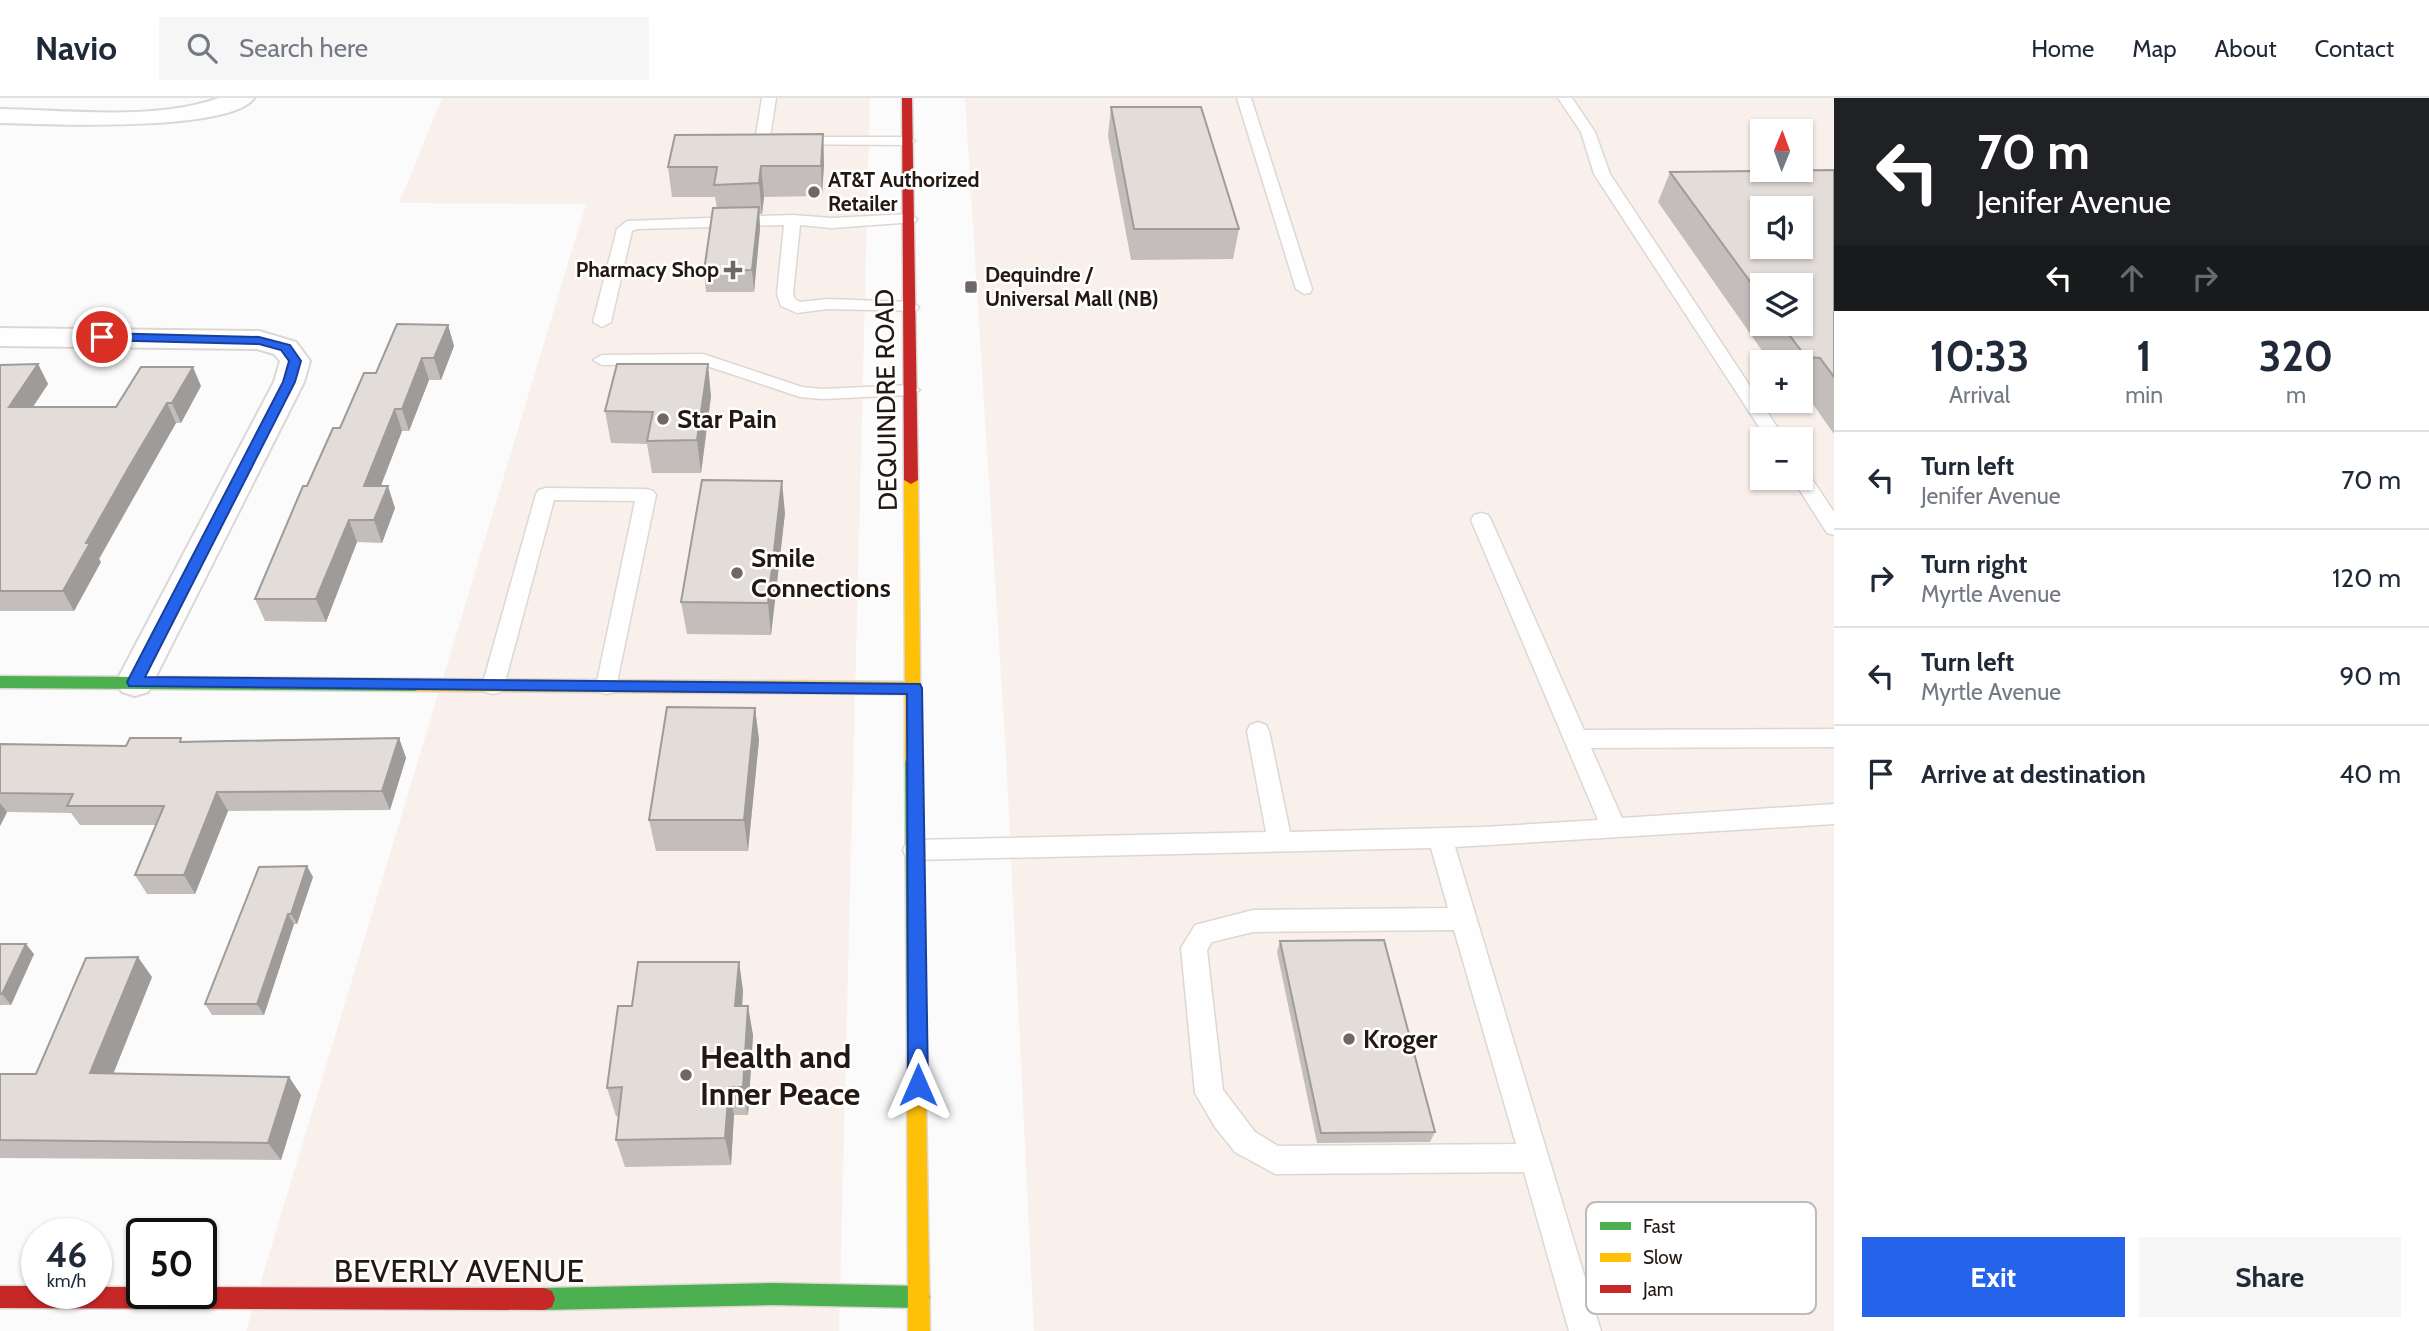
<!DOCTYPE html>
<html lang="en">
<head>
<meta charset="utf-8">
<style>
	body { margin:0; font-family:Cabin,sans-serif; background:#f6f6f7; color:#1f2937; height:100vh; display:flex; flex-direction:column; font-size:26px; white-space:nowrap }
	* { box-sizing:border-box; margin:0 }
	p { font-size:23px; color:#747a83 }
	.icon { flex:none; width:38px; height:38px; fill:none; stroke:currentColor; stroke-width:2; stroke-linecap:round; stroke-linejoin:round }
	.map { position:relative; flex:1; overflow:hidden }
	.sheet { display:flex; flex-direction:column; background:#fff; width:595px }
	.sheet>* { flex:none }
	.top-card { background:#202124; color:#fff; overflow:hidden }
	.needle { width:46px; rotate:1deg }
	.buttons { position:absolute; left:1750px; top:21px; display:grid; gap:14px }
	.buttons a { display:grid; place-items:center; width:63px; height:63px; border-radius:0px; background:#fff; box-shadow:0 2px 5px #0004; font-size:35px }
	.speed { position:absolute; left:21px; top:1120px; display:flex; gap:14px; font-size:35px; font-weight:700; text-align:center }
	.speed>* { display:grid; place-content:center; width:91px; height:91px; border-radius:50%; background:#fff; box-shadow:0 2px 5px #0004; line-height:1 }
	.speed small { font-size:18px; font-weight:400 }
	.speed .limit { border:4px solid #111; border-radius:10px; background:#fff; color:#111 }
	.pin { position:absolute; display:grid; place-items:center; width:60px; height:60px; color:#fff; margin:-30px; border:4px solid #fff; border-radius:50%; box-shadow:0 2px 7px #0007 }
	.me { position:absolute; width:77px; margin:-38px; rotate:0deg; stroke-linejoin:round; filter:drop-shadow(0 0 5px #0008) }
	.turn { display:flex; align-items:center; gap:24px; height:147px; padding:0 28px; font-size:32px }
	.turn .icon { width:91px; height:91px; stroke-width:2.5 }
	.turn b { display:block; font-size:49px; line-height:60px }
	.lanes { display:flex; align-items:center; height:66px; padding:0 28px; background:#0003; justify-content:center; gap:35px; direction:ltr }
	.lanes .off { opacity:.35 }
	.eta { display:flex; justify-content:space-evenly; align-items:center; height:119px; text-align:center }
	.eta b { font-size:42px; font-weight:800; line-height:49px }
	.action { display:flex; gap:14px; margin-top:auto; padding:14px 28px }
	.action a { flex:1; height:80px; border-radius:0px; background:#2563eb; color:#fff; font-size:28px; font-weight:800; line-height:80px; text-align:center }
	.action a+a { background:#f6f6f7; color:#1f2937 }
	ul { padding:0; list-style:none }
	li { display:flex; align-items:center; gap:21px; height:98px; padding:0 28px; border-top:2px solid #e0e1e3 }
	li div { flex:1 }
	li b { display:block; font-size:26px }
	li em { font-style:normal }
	header { display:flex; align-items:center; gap:42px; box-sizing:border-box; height:98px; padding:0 35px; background:#fff; border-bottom:2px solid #e0e1e3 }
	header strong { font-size:33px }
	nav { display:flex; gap:38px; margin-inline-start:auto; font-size:24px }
	.search { width:490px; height:63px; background:#f6f6f7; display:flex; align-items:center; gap:18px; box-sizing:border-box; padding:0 24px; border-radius:0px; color:#747a83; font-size:26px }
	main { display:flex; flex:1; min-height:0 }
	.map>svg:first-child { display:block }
	.built { fill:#f9f0eb; fill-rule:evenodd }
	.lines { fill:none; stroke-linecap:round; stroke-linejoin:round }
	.lane-casing { stroke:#ddd7d4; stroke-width:3 }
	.street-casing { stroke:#ddd7d4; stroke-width:4 }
	.fast-casing { stroke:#ddd7d4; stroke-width:3 }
	.slow-casing { stroke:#ddd7d4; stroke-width:3 }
	.jam-casing { stroke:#ddd7d4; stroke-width:3 }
	.lane { fill:#fefefe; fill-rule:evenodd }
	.street { fill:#fefefe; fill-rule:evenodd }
	.fast { fill:#4caf50; fill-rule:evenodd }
	.slow { fill:#ffc107; fill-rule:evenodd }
	.jam { fill:#c62828; fill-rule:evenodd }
	.wall { fill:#c3bebb; fill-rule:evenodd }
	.shaded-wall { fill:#9f9b98 }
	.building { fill:#e3ddd9; stroke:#9f9b98; stroke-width:2; fill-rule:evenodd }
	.route { fill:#2563eb; stroke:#184099; stroke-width:2 }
	.poi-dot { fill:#6f6764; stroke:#fff; stroke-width:2.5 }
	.labels { text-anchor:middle; stroke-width:5; stroke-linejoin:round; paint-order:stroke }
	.far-poi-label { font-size:21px; font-weight:bold; fill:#231812; stroke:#fff; text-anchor:start }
	.street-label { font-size:26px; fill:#231812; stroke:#fff }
	.poi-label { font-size:26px; font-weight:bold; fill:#231812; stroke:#fff; text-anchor:start }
	.near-poi-label { font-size:32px; font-weight:bold; fill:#231812; stroke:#fff; text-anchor:start }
	.near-street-label { font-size:32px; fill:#231812; stroke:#fff }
	.key { fill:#fff; stroke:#bdbab8; stroke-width:2 }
	.key-label { font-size:19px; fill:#231812 }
</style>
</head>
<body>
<header>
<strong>Navio</strong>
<div class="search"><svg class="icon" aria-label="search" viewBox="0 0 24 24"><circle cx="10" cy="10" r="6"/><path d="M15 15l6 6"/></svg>Search here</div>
<nav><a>Home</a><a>Map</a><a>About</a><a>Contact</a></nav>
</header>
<main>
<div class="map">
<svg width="1834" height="1233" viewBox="0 0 1834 1233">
	<rect width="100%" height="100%" fill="#fbfbfb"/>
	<path class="built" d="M442 0H870L839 1233H246L586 106 399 105Z
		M965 0H1834V1233H1034L1006 657ZM1762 33H1801V72H1762ZM1762 110H1801V149H1762ZM1762 187H1801V226H1762ZM1762 264H1801V303H1762ZM1762 341H1801V380H1762Z"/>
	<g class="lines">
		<g class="lane-casing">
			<path id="lane" d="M762 0H776L770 39H908L915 43 908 47 757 46 755 43Z
				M1237 0H1251L1312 191 1310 195 1304 196 1296 191Z
				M1558 0H1572L1595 34 1610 76 1785 341H1767L1594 76 1581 34Z
				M909 116 917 121 915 124 832 130 800 127 793 196 795 201 800 204 827 201 910 204 919 209 916 213 827 211 797 215 781 208 777 196 784 127 637 131 632 133 611 224 602 229 593 224 617 131 627 123 793 117 832 120Z
				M703 256 802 289 822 291 911 287 920 292 911 297 822 301 800 299 701 266 602 267 593 262 602 257Z
				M1801 373 1808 375 1834 414V437L1827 435 1792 380H1801Z
				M546 390 646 391 653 393 656 397 615 594 607 596 599 594 596 588 635 403 554 402 504 588 501 594 493 596 485 594 482 588 536 396 539 392Z
				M1481 415 1488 417 1491 422 1584 632 1834 631V649L1591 650 1622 720 1834 706V726L1455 749 1601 1233H1569L1524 1074 1275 1076 1235 1054 1215 1029 1195 995 1181 850 1195 827 1253 812 1448 810 1431 750 915 762 906 759 903 752 906 745 915 742 1266 734 1247 633 1250 627 1258 624 1266 627 1269 633 1290 734 1483 729 1598 722 1471 422 1474 417ZM1454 832 1516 1046 1278 1048 1255 1034 1223 992 1207 852 1212 844 1253 834Z"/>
		</g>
		<g class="street-casing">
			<path id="street" d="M219 0H254C230 35 44 26 0 25V11C68 12 154 23 219 0Z
				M0 230 259 233 296 244 310 263 304 284 148 594 135 598 122 594 116 584 274 284 280 263 274 256 257 251 0 248Z"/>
		</g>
		<g class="fast-casing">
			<path id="fast" d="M0 578 417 581 425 587 417 593 0 590Z
				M913 656 919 658 921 662 925 947 923 953 916 955 909 953 907 947 905 662 907 658Z
				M773 1185 919 1188 927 1191 930 1199 927 1207 919 1210 773 1207 544 1212 536 1209 533 1201 536 1193 544 1190Z"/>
		</g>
		<g class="slow-casing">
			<path id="slow" d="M911 378 918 382 921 662 919 666H907L905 662V596L417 593 409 587 417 581 905 584 904 382Z
				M916 939 923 941 925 947 930 1233H908L907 947 909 941Z"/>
		</g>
		<g class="jam-casing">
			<path id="jam" d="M902 0H912L918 382 911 386 904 382Z
				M0 1188H37V1195H96V1189H142V1195H201V1189L544 1190 552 1193 555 1201 552 1209 544 1212 0 1210Z"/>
		</g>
		<use href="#lane" class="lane"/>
		<use href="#street" class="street"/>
		<use href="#fast" class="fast"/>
		<use href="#slow" class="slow"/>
		<use href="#jam" class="jam"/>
	</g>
	<path class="wall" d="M1111 9 1239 131 1233 161 1131 162 1108 38Z
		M823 36 824 66 822 98 764 99 762 116H759L760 130 754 194H706L704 173 717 110 715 99H672L668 69Z
		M1834 72V336L1803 292H1801V264H1770L1658 104 1670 74ZM1762 187 1801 226H1762Z
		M448 227 454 248 441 282H429L409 333H402L381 388 395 410 382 445 357 444 326 524 265 523 255 501 307 388 340 330 376 275Z
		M38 266 48 286 33 309H116L201 288 181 325H176L139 388 99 461 101 464 74 513H0V267Z
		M711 298 701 375H652L647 346 611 345 605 313Z
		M785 415 771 537 687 536 681 504Z
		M755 610 759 642 748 753H656L649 722Z
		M399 640 406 660 390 712 228 713 195 796H147L135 777 156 727H80L71 715 7 714 0 728V646L126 648 183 643Z
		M313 779 297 826H294L264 917H212L205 906Z
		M1280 843 1435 1034 1430 1044 1317 1045 1277 854Z
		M0 846 34 856 11 907H0Z
		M739 864 743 893 742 908 753 937 748 1017H734L731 1067 625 1069 616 1042 619 1018H616L607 990 632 908Z
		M152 879 113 976 289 979 301 997 281 1062 0 1060V976H36Z"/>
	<path class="shaded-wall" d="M823 36 824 66 822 98 821 68Z
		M761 68 764 99 762 116 759 85Z
		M759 109 760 130 754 194 752 172Z
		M448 227 454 248 441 282 434 260Z
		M422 260 429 282 409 333 402 311Z
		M38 266 48 286 20 328 9 309Z
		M708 266 711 298 701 375 697 342Z
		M193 269 201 288 181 325 172 305Z
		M167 305 176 325 99 461 101 464 74 513 63 493 86 445Z
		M395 311 402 333 372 410 364 388Z
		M782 383 785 415 771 537 768 505Z
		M388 388 395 410 382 445 374 422Z
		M349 422 357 444 326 524 316 501Z
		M755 610 759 642 748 753 744 722Z
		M399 640 406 660 390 712 382 693Z
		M217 694 228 713 195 796 184 777Z
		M0 705 7 714 0 728Z
		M307 768 313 779 297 826 291 816Z
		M288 816 294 826 264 917 257 906Z
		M26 846 34 856 11 907 2 896Z
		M138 859 152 879 106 994 90 975Z
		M739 864 743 893 740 937 735 908Z
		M748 908 753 937 748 1017 743 989Z
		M289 979 301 997 281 1062 268 1045Z
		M729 989 734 1017 731 1067 725 1040Z"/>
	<path class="building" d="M1111 9H1201L1239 131H1134Z
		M823 36 821 68H761L759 85 714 87 717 69H668L675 37Z
		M1834 72V279L1820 260 1806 259 1781 226H1801V187H1762V200L1670 74ZM1762 110H1801V149H1762Z
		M759 109 752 172 704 173 713 110Z
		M397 226 448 227 434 260H422L402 311H395L364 388H388L374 422H349L316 501H255L303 388H307L333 330H340L364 275H376Z
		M38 266 9 309H116L141 269H193L172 305H167L129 369 86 445H90L63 493H0V267Z
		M617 266H708L697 342 647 343 653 314 605 313Z
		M702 382 782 383 768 505 681 504Z
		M667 609 755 610 744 722H649Z
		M130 640H181L180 644 399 640 382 693 217 694 184 777H135L164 708H67L73 696 0 695V646L126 648Z
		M307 768 291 816H288L257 906H205L259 769Z
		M1384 842 1435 1034 1321 1035 1280 843Z
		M0 846H26L2 896H0Z
		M138 859 90 975 289 979 268 1045 0 1042V976H36L86 860Z
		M638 864H739L735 908H748L743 989H729L725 1040 616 1042 622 989 607 990 618 908H632Z"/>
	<path class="route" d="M102 235 259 239 290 247 301 263 295 284 145 579 920 586 922 590 928 987 925 993 918 996 911 993 908 987 907 596 129 588 127 584 283 284 289 263 281 252 259 246 97 242V236Z"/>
	<g class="poi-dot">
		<circle cx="814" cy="94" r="7"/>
		<path d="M729.5 161.5h7v7h7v7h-7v7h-7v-7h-7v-7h7z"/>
		<rect x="964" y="182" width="14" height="14" rx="3.5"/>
		<circle cx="663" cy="321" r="7"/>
		<circle cx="737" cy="475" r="7"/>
		<circle cx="1349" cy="941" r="7"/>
		<circle cx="686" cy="977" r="7"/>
	</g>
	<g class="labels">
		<g class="far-poi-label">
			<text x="828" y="89">AT&amp;T Authorized<tspan x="828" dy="24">Retailer</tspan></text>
			<text x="719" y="179" text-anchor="end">Pharmacy Shop</text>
			<text x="985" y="184">Dequindre /<tspan x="985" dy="24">Universal Mall (NB)</tspan></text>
		</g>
		<g class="street-label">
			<text transform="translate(886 302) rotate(-91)" y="9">DEQUINDRE ROAD</text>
		</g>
		<g class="poi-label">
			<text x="677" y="330">Star Pain</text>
			<text x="751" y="469">Smile<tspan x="751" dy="30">Connections</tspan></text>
			<text x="1363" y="950">Kroger</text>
		</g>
		<g class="near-poi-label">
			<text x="700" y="970">Health and<tspan x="700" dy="37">Inner Peace</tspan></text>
		</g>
		<g class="near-street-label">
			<text x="459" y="1184">BEVERLY AVENUE</text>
		</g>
	</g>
	<rect x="1586" y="1104" width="230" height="112" rx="10" class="key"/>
	<rect x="1600" y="1124" width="31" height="8" fill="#4caf50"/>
	<rect x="1600" y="1155" width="31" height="9" fill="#ffc107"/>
	<rect x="1600" y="1187" width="31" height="8" fill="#c62828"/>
	<g class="key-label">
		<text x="1643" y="1135">Fast</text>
		<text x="1643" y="1166">Slow</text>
		<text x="1643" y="1198">Jam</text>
	</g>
</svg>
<div class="buttons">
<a><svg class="needle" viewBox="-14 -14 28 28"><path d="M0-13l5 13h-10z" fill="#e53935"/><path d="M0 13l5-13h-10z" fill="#747a83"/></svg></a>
<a><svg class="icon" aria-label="sound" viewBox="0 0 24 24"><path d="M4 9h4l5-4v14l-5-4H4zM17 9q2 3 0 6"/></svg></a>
<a><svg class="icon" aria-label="layers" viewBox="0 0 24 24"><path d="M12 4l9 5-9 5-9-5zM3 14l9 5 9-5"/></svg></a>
<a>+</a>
<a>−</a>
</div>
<div class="speed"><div>46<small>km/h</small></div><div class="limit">50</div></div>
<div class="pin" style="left:102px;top:239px;background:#d93025"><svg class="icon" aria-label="arrive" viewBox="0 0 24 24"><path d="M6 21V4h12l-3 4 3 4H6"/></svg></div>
<svg class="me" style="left:918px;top:987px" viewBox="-20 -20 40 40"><path d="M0-17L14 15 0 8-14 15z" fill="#2563eb" stroke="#fff" stroke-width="4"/></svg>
</div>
<section class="sheet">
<div class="top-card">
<div class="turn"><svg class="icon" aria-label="left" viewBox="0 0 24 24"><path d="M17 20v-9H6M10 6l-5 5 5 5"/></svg><div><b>70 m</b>Jenifer Avenue</div></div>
<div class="lanes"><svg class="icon" aria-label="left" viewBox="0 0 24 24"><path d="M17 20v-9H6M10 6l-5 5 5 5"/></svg><svg class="icon off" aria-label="ahead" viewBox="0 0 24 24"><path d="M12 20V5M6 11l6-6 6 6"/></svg><svg class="icon off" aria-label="right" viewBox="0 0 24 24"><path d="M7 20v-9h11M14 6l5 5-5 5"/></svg></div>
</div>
<div class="eta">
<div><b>10:33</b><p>Arrival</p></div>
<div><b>1</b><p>min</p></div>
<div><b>320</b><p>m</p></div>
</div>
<ul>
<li><svg class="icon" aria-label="left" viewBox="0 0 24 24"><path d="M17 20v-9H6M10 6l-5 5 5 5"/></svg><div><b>Turn left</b><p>Jenifer Avenue</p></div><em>70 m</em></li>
<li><svg class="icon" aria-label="right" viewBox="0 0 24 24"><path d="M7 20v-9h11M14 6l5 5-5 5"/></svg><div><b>Turn right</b><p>Myrtle Avenue</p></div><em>120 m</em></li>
<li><svg class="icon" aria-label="left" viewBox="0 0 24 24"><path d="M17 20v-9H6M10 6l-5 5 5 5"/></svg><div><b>Turn left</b><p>Myrtle Avenue</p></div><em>90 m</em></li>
<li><svg class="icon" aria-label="arrive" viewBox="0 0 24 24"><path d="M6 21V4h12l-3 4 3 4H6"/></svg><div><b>Arrive at destination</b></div><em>40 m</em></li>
</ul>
<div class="action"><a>Exit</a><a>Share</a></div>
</section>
</main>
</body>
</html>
